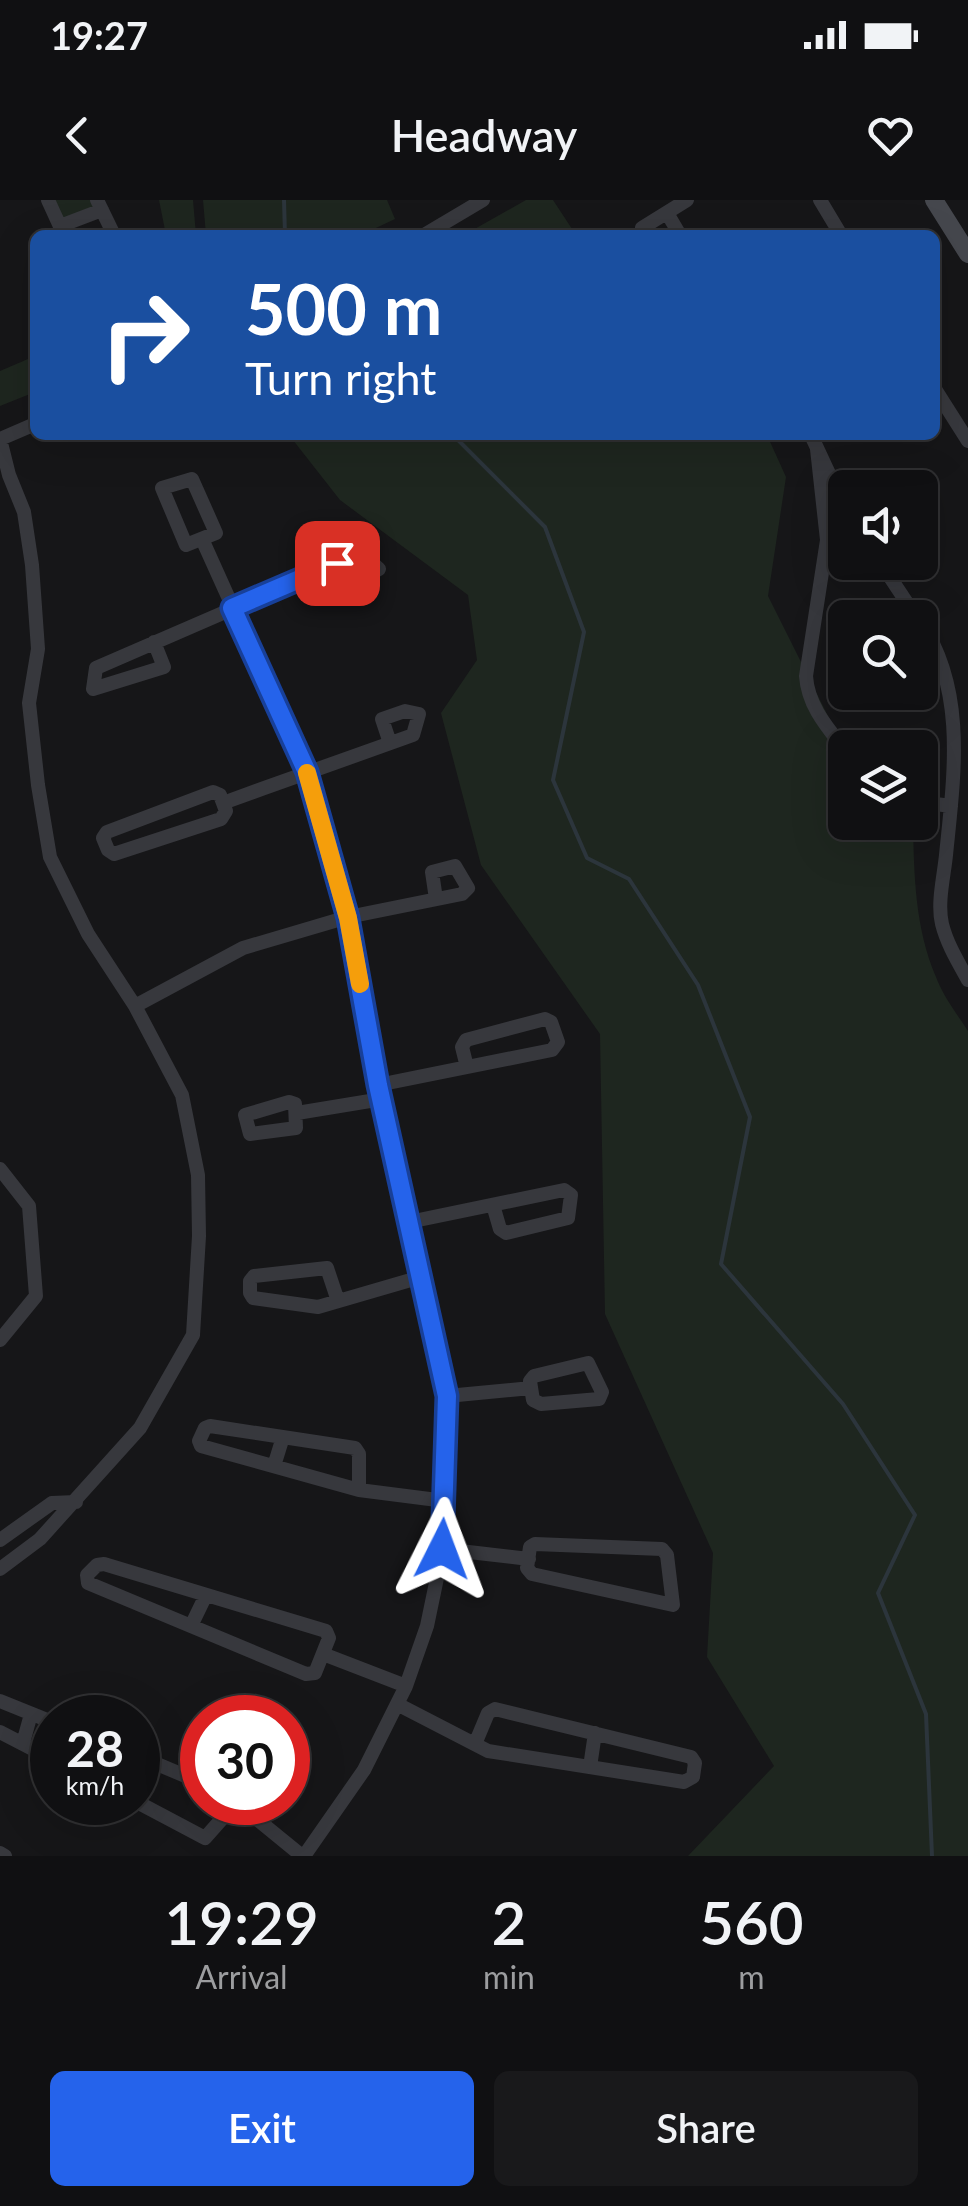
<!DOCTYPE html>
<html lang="en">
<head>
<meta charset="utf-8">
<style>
	body { margin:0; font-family:Lato,sans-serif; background:#19191b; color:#f1f3f6; height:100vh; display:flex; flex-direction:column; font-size:38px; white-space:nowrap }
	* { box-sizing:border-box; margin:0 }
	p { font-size:32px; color:#9c9d9f }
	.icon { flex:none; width:55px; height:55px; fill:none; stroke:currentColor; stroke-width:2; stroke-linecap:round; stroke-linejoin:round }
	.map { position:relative; height:1656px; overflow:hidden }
	.details { display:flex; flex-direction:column; background:#101012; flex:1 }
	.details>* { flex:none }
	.hud { position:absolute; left:30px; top:30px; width:910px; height:210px; border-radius:15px; box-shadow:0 10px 40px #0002,0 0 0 2px #303032; background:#1a4fa0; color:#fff; overflow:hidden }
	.tools { position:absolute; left:828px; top:270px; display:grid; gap:20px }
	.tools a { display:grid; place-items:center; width:110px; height:110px; border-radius:15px; background:#101012; box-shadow:0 10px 40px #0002,0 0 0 2px #303032; font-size:50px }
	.speed { position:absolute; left:30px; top:1495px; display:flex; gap:20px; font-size:50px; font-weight:700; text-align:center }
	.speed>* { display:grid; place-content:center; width:130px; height:130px; border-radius:50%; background:#101012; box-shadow:0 10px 40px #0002,0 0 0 2px #303032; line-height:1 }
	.speed small { font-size:25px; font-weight:400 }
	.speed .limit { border:15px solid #d22; background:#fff; color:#111 }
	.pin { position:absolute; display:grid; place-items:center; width:85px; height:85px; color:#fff; margin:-42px; border-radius:20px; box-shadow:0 5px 15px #0006 }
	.me { position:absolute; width:110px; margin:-55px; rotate:3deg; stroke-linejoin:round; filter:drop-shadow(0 0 8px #0008) }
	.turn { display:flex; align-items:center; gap:35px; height:210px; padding:0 50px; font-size:45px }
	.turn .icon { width:130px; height:130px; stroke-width:2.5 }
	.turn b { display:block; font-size:70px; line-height:85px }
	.eta { display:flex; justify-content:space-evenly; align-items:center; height:170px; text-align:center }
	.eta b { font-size:60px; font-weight:600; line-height:70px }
	.action { display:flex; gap:20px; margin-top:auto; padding:20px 50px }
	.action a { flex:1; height:115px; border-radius:15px; background:#2563eb; color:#fff; font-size:40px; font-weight:600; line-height:115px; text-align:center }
	.action a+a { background:#19191b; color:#f1f3f6 }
	.status { display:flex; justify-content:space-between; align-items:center; height:70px; padding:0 50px; background:#101012; direction:ltr }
	.status svg { height:28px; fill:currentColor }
	header { display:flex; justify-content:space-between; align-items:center; height:130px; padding:0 50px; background:#101012; font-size:45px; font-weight:600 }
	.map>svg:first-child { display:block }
	.green { fill:#1e261f }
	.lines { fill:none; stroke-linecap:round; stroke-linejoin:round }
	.stream { stroke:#2c353c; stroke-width:4 }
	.street { stroke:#37383d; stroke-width:14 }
	.secondary { stroke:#45474d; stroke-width:18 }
	.route-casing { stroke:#184099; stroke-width:25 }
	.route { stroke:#2563eb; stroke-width:18 }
	.slow { stroke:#f59e0b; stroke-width:18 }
</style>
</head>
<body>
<div class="status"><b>19:27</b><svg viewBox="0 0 49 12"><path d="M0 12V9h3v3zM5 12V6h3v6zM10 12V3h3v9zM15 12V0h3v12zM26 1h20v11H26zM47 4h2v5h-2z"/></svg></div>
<header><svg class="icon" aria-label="back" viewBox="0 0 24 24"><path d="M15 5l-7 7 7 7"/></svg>Headway<svg class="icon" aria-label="heart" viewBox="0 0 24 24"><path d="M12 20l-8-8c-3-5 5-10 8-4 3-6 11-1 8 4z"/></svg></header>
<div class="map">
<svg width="968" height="1656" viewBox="0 0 968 1656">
	<rect width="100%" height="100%" fill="#161618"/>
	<path class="green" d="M51 0H92L96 8 61 22Z
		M159 0H193L196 35H166Z
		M203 0H387L395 19 361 35H206Z
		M526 0H553L576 35H464Z
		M35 156V192L0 206V171Z
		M289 235H767L786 277 768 396 845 550V622L913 623C914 675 915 728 936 777 943 796 957 814 968 831V1656H688L774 1566 707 1457 713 1353 605 1114 600 834 481 665 441 513 477 460 468 395 340 300Z"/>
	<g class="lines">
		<path class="stream" d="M284 0 285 35
			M453 235 545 327 584 432 553 580 587 658 629 679 698 785 750 917 721 1064 843 1204 915 1315 878 1393 926 1514 932 1656"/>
		<path class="street" d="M48 0 64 35
			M97 0 114 35
			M820 0 841 35
			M667 13 680 35
			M60 26 102 10
			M424 35 483 0
			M643 35 642 28 687 0
			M935 189 968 241
			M811 235 845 308
			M817 249 827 340 806 476C808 506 827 527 845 550
			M192 279 216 333 186 345 162 288Z
			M202 339 307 572 348 717 378 885 447 1196 443 1349 427 1426 406 1486 364 1570 304 1656
			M880 362 917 418
			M920 421C967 490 954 575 946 655 944 676 937 703 942 724 947 744 958 762 968 780
			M154 442 164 467 93 489 96 468 361 353 379 369 326 397 314 373
			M213 592 220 595 226 611 221 619 114 654 108 650 103 638 107 632Z
			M920 602 951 606
			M223 603C286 580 349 558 413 535L419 514 405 511 382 519 390 543
			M135 806 243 748 348 717 462 694 468 688 455 666 432 672 436 699
			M378 885 552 850 558 842 551 822 545 819 466 840 462 847 467 867
			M289 902 295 904 296 928 250 934 245 915Z
			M297 913 382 899
			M0 969 29 1006 36 1096 0 1140
			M409 1022 564 990 571 995 568 1018 506 1033 500 1029 493 1005
			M338 1101 327 1068 254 1076 250 1081V1093L253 1098 318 1107 421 1077
			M588 1163 602 1192 599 1199 541 1204 533 1200 530 1181 534 1176Z
			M447 1196 531 1188
			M274 1266 283 1237
			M359 1290V1254L355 1248 210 1226 205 1228 199 1241 201 1246 359 1290 445 1301
			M0 1340 52 1303 76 1302
			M535 1344 662 1349 667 1355 673 1405 532 1374 527 1368 530 1347Z
			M443 1349 529 1359
			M104 1364 326 1431 329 1438 315 1473 306 1474 88 1383 87 1375 97 1365Z
			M0 1369 40 1339 140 1228 193 1135 199 1036 198 975 182 895 135 806 88 734 50 657 38 585 29 503 38 449 32 365 24 312 9 275 0 239 35 224
			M191 1426 206 1395
			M323 1454 406 1486
			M0 1501 52 1522
			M397 1504 488 1551 684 1582 693 1577 695 1563 691 1557 495 1509 488 1513 475 1544
			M0 1532 52 1559
			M23 1543 31 1514
			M138 1556 202 1583
			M590 1567 595 1533
			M138 1579 152 1562
			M137 1602 205 1638 236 1603
			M236 1602 302 1656
			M0 1653 5 1656"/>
		<path class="secondary" d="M934 0 968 54"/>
	</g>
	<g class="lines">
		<g class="route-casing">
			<path id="route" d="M337 363 232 408 307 572 348 718 378 885 447 1196 442 1349"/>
		</g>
		<use href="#route" class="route"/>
		<path class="slow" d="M307 573 348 718 360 784"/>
	</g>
</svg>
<div class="tools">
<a><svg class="icon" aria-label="sound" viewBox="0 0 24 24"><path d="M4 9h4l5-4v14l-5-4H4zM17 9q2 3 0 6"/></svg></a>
<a><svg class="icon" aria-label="search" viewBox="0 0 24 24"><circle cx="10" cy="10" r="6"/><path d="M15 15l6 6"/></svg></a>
<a><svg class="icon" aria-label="layers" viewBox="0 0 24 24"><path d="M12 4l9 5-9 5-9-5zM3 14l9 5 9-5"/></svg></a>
</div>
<div class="speed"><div>28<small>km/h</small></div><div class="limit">30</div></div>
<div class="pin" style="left:337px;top:363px;background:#d93025"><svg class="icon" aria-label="arrive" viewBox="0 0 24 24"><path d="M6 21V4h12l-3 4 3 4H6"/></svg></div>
<svg class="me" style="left:442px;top:1349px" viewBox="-20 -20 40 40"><path d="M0-17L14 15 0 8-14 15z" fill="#2563eb" stroke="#fff" stroke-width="4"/></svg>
<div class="hud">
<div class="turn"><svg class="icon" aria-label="right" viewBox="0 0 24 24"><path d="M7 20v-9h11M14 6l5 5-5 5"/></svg><div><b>500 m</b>Turn right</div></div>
</div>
</div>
<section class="details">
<div class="eta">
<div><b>19:29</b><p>Arrival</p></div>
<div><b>2</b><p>min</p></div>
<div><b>560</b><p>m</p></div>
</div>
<div class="action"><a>Exit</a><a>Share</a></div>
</section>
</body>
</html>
